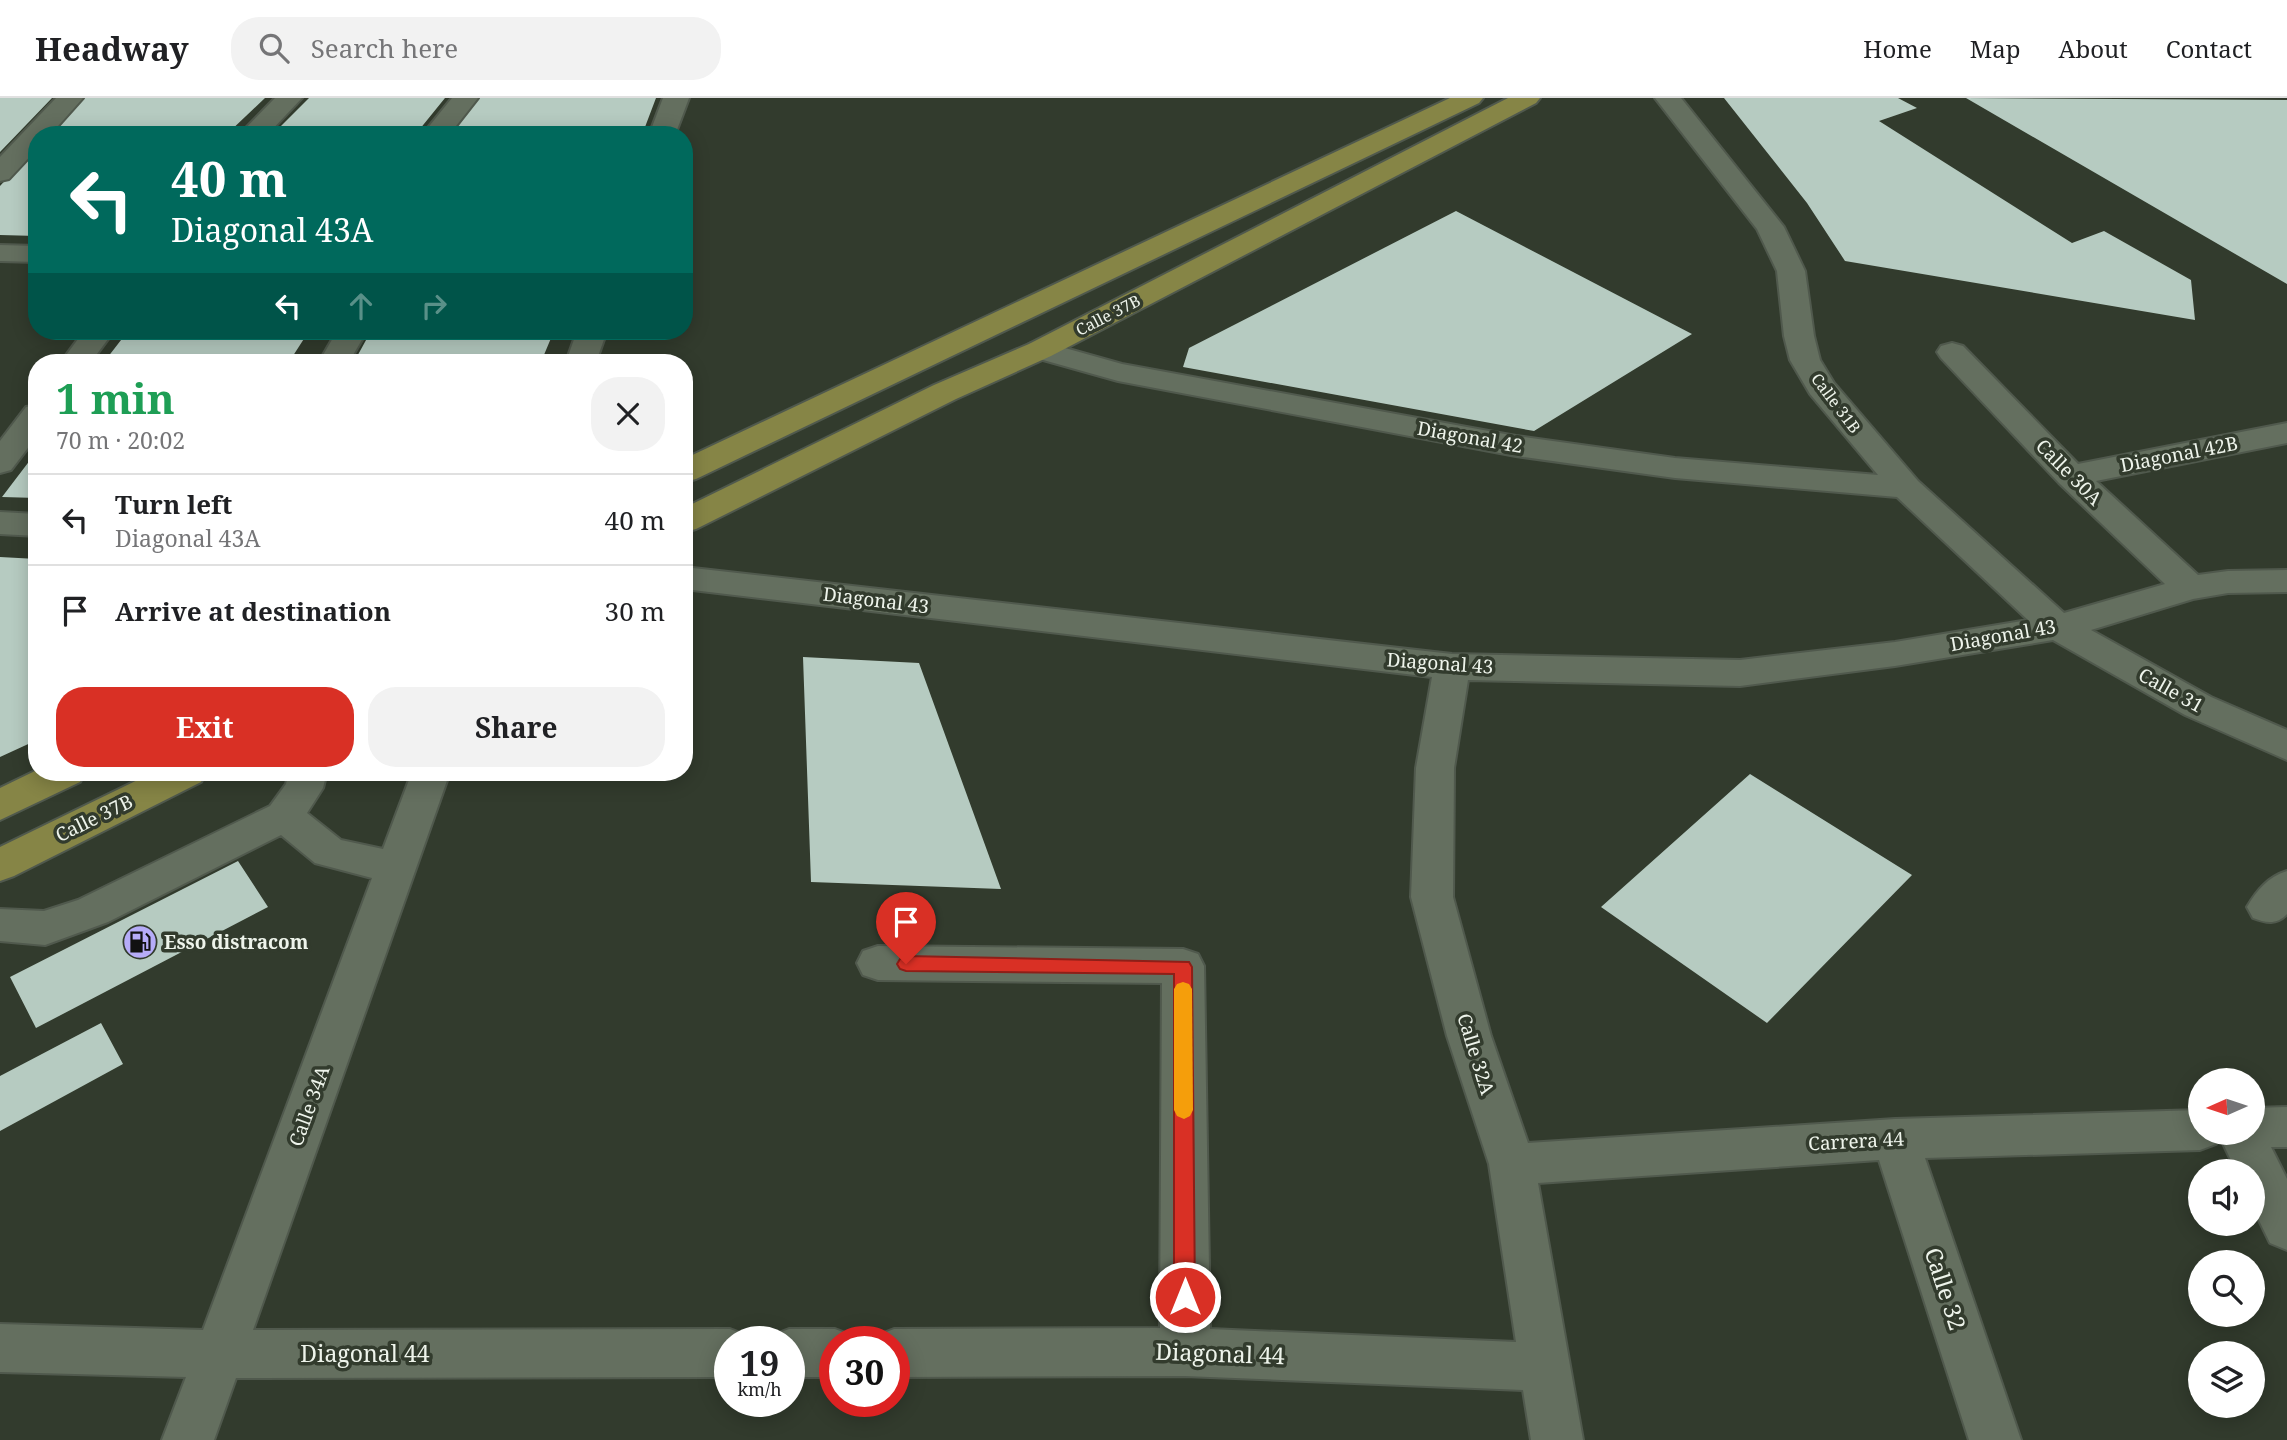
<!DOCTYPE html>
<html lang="en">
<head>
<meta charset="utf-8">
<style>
	body { margin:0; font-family:"Noto Serif",serif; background:#f2f2f2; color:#202124; height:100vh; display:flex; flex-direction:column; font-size:26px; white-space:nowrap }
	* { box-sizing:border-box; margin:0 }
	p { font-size:23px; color:#757577 }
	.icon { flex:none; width:38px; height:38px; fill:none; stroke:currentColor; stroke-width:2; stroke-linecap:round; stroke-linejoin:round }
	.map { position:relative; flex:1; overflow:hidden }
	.sheet { position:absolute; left:28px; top:256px; width:665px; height:427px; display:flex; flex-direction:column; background:#fff; border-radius:28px; box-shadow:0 4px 18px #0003 }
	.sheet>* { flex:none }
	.top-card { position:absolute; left:28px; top:28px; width:665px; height:214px; border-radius:28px; box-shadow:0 4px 18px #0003; background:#00695c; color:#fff; overflow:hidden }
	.needle { width:46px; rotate:267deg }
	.controls { position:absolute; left:2188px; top:970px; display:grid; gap:14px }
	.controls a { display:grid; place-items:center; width:77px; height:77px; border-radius:50%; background:#fff; box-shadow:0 4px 18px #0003; font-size:35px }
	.speed { position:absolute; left:714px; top:1228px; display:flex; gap:14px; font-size:35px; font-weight:700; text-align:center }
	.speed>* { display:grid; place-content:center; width:91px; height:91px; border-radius:50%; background:#fff; box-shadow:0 4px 18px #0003; line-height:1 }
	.speed small { font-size:18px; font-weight:400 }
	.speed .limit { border:10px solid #d22; background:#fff; color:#111 }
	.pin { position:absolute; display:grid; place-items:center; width:60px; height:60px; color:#fff; margin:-72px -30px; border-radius:50% 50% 50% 0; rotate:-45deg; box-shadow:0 0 7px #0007 }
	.pin .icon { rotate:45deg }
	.me { position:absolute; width:77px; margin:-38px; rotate:0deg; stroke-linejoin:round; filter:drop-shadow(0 0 5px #0008) }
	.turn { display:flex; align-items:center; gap:24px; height:147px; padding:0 28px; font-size:32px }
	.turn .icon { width:91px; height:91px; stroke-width:2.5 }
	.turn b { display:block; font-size:49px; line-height:60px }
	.lanes { display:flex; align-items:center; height:66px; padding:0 28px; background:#0003; justify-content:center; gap:35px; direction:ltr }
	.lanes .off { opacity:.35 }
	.round { display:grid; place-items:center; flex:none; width:74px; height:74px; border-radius:28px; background:#f2f2f2 }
	.summary { display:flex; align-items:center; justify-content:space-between; height:119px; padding:0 28px }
	h1 { font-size:42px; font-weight:700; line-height:52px; color:#1e9e55 }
	.cta { display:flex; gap:14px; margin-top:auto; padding:14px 28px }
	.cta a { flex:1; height:80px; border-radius:28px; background:#d93025; color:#fff; font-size:28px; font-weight:700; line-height:80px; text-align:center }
	.cta a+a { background:#f2f2f2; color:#202124 }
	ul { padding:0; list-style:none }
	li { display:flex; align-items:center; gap:21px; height:91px; padding:0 28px; border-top:2px solid #e0e0e0 }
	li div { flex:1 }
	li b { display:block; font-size:26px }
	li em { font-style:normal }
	header { display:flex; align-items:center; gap:42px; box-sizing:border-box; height:98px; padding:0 35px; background:#fff; border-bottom:2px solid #e0e0e0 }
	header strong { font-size:33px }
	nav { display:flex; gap:38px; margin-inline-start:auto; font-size:24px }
	.search { width:490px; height:63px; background:#f2f2f2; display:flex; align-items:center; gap:18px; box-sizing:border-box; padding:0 24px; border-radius:28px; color:#757577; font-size:26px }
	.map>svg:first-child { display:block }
	.building { fill:#b6cbc1 }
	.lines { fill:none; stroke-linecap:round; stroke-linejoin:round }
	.minor-casing { stroke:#50594d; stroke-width:4 }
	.major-casing { stroke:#50594d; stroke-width:4 }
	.minor { fill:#646f5f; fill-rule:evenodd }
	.major { fill:#868546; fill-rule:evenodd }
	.route { fill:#d93025; stroke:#8d1f18; stroke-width:2 }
	.slow { fill:#f59e0b }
	.labels { text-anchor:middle; stroke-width:7; stroke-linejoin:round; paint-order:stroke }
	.far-street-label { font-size:16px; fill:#eef4eb; stroke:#323b2d }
	.street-label { font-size:19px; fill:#eef4eb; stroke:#323b2d }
	.poi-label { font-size:19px; font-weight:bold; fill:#eef4eb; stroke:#323b2d; text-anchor:start }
	.near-street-label { font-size:23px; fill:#eef4eb; stroke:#323b2d }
</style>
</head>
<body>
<header>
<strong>Headway</strong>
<div class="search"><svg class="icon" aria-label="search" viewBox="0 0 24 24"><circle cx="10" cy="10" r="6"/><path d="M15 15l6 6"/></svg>Search here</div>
<nav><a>Home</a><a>Map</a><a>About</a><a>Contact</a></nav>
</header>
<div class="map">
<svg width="2287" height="1342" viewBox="0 0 2287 1342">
	<rect width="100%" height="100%" fill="#323b2d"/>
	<path class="building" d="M0 0H52L0 54Z
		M82 0H265L226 37H47Z
		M309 0H445L415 37H272Z
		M476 0H656L642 37H447Z
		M1724 0H1898L1917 10 1879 23 2072 145 2104 133 2191 182 2195 222 1845 163 1807 105Z
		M1966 0 2287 2V186Z
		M37 48V138L0 137V88Z
		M1456 113 1692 236 1534 333 1183 269 1189 250Z
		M128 233H309L289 264H104Z
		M371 233H554L541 264H354Z
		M37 353V400L2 399Z
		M0 459 37 461V642L0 659Z
		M803 559 919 565 1001 791 811 784Z
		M1750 676 1912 777 1767 925 1601 809Z
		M238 763 268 809 36 930 10 879Z
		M101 925 123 966 0 1033V978Z"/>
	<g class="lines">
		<g class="minor-casing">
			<path id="minor" d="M56 0H83L50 37H37V51L9 81 0 83V59Z
				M275 0H302L267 37H239Z
				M452 0H478L449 37H422Z
				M663 0H689L675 37H649Z
				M1655 0H1681L1784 129 1805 173 1814 238 1820 262 1834 285 1918 383 2064 515 2165 486 2059 385 1941 260 1937 254 1941 248 1952 245 1963 248 2078 366 2287 325V345L2096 383 2198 477 2228 473 2287 472V494L2228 495 2193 501 2091 532 2211 599 2287 632V662L2185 617 2053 542 1895 568 1740 588 1468 582 1454 670 1453 799 1491 938 1528 1045 1895 1021 2200 1012V1034H2252V1010L2287 1009V1049H2271L2287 1081V1152L2270 1145 2252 1108V1073H2236L2220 1039 2216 1046 2200 1052 1925 1060 2021 1342H1969L1879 1062 1538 1085 1583 1342H1531L1523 1292 1185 1278 894 1279V1244H874L876 1238 894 1231 1160 1230 1162 885 878 882 863 877 857 865 863 853 878 848 1183 851 1198 856 1204 868 1210 1231 1516 1244 1489 1066 1447 938 1411 799 1416 670 1432 579 684 491V469L1452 556 1740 562 1895 544 2028 522 1897 399 1675 380 1516 358 1118 283 1029 258 1025 252 1029 246 1040 243 1122 266 1516 338 1675 360 1878 377 1810 296 1790 262 1784 238 1777 173 1757 131Z
				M0 147 37 148V164L0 163Z
				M84 233H114L91 264H61Z
				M337 233H367L349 264H319Z
				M577 233H607L596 264H566Z
				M37 307V338L11 372 0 375V343L26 309Z
				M0 414 37 416V438L0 436Z
				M289 674H327L323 690 307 715 341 742 383 751 412 674H450L253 1232 730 1231 748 1238 750 1244H730V1279L236 1280 214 1342H162L186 1279 0 1274V1226L203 1232 372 780 315 765 281 737 108 824 45 847 0 843V811L44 813 78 802 270 708 286 686Z
				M2287 773V816C2277 827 2266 825 2253 820L2247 809C2257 792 2268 779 2287 773Z
				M789 1231H835L853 1238 855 1244H835V1279H789V1244H769L771 1238Z"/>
		</g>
		<g class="major-casing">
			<path id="major" d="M1450 0H1483L1479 5 696 381 684 384V361Z
				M1508 0H1540L1536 5 1051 258 956 301 696 431 684 434V410L934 287 1029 246Z
				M37 672 85 674 80 684 0 722V690Z
				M154 674H206L201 684 14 778 0 783V749Z"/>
		</g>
		<use href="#minor" class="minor"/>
		<use href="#major" class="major"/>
	</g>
	<path class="route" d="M906 858 1189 864 1192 869 1195 1199 1192 1206 1185 1209 1177 1206 1174 1199V876L906 873 900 871 897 866 900 861Z"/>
	<path class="slow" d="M1183 884 1189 886 1192 891 1193 1012 1190 1018 1184 1021 1177 1018 1174 1012V891L1177 886Z"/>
	<defs>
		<g id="fuel-disc" transform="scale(1.75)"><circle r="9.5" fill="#b6acf8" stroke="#323b2d"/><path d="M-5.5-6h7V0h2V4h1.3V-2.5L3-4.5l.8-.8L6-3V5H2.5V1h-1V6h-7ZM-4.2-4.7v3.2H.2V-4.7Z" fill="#111"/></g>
	</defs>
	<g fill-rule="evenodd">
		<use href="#fuel-disc" x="140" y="844"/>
	</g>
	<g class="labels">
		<g class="far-street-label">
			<text transform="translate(1108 217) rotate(-27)" y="6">Calle 37B</text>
			<text transform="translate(1836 305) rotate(53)" y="6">Calle 31B</text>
		</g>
		<g class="street-label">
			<text transform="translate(1470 339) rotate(10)" y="7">Diagonal 42</text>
			<text transform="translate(2179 356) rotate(-11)" y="7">Diagonal 42B</text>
			<text transform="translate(2069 374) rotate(45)" y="7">Calle 30A</text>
			<text transform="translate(876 502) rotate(7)" y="7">Diagonal 43</text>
			<text transform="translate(2003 537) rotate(-10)" y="7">Diagonal 43</text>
			<text transform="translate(1440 565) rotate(4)" y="7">Diagonal 43</text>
			<text transform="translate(2171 592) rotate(29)" y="7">Calle 31</text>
			<text transform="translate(94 720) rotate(-26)" y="7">Calle 37B</text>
			<text transform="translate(1476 956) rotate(73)" y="7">Calle 32A</text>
			<text transform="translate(309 1008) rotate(-70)" y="7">Calle 34A</text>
			<text transform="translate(1856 1043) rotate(-3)" y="7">Carrera 44</text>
		</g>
		<g class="poi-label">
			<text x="164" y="851">Esso distracom</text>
		</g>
		<g class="near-street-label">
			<text transform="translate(1945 1191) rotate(72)" y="8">Calle 32</text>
			<text x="365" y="1264">Diagonal 44</text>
			<text transform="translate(1220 1256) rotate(2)" y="8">Diagonal 44</text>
		</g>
	</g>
</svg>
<div class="controls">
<a><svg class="needle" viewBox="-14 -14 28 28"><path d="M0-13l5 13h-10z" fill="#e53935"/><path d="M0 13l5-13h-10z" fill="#757577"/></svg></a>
<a><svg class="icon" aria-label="sound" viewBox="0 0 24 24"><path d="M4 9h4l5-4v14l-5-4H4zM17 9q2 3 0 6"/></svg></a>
<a><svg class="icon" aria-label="search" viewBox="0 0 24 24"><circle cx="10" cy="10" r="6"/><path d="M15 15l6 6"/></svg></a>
<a><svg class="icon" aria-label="layers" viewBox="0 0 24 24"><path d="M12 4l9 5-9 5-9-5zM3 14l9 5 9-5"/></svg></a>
</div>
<div class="speed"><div>19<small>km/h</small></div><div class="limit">30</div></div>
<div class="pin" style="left:906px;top:866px;background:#d93025"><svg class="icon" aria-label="arrive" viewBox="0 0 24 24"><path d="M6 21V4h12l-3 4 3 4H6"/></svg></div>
<svg class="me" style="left:1185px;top:1199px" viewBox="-20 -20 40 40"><circle r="17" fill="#d93025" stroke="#fff" stroke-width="3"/><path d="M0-11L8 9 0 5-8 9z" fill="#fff"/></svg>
<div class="top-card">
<div class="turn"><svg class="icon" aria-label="left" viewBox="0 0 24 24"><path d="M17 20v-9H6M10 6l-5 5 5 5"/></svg><div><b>40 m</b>Diagonal 43A</div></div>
<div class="lanes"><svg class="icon" aria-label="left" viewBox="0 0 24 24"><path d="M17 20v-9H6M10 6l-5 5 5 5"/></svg><svg class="icon off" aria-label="ahead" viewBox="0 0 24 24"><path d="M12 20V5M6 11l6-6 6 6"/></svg><svg class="icon off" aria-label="right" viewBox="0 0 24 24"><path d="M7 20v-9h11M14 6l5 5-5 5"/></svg></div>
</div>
<section class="sheet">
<div class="summary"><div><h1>1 min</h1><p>70 m · 20:02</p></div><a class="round"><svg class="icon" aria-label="close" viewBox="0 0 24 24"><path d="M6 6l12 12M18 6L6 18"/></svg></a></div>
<ul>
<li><svg class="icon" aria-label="left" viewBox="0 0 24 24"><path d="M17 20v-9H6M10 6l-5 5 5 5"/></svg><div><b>Turn left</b><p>Diagonal 43A</p></div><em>40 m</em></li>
<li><svg class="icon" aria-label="arrive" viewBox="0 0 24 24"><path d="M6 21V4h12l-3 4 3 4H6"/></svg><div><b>Arrive at destination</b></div><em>30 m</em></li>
</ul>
<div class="cta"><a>Exit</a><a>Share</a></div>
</section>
</div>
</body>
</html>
